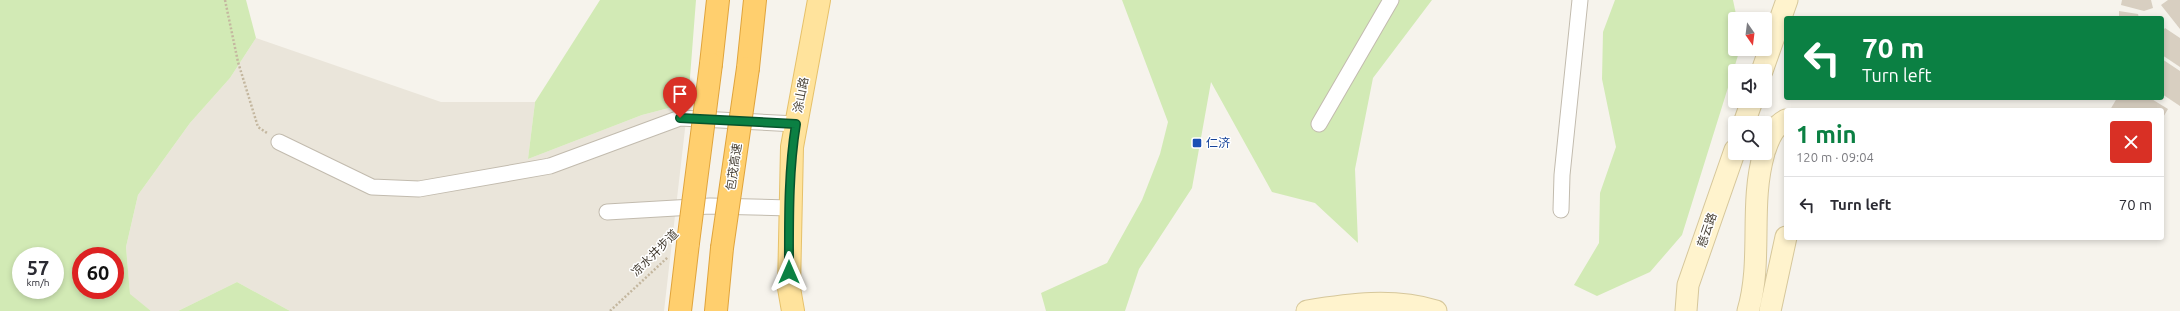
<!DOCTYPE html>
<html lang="en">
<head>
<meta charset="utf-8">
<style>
	body { margin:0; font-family:Ubuntu,"Noto Sans SC",sans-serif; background:#f7f7f7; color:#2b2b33; height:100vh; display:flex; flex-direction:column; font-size:15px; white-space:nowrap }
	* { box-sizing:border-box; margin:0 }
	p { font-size:13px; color:#7c7c81 }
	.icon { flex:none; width:22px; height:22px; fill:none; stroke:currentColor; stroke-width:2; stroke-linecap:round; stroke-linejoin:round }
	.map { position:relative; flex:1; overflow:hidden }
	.sheet { position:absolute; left:1784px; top:108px; width:380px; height:132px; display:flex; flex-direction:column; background:#fff; border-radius:4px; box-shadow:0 2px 6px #0003 }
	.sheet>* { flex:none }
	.guide { position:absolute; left:1784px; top:16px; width:380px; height:84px; border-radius:4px; box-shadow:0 2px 6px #0003; background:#0b8043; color:#fff; overflow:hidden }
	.needle { width:26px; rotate:166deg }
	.buttons { position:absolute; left:1728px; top:12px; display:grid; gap:8px }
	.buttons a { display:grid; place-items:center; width:44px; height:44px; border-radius:4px; background:#fff; box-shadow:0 2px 6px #0003; font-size:20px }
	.speed { position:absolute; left:12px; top:247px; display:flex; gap:8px; font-size:20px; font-weight:700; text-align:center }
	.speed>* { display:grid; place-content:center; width:52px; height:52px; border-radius:50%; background:#fff; box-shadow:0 2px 6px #0003; line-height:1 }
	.speed small { font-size:10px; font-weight:400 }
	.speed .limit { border:6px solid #d22; background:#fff; color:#111 }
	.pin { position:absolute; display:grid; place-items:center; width:34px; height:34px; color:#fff; margin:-41px -17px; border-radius:50% 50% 50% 0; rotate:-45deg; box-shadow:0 0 4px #0007 }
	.pin .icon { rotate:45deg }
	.me { position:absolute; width:44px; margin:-22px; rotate:0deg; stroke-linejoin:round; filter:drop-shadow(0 0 3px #0008) }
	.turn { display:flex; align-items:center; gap:14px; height:84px; padding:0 12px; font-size:18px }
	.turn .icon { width:52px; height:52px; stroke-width:2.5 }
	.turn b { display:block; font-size:28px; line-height:34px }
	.round { display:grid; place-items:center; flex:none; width:42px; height:42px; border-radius:4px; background:#f7f7f7 }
	.headline { display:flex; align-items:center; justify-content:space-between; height:68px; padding:0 12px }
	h1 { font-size:24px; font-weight:600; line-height:30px; color:#0b8043 }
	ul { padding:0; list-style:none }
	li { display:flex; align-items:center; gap:12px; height:56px; padding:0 12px; border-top:1px solid #e1e1e2 }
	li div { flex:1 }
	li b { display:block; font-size:15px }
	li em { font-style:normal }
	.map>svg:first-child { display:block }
	.residential { fill:#eae5da }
	.green { fill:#d2eab5; fill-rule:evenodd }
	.building { fill:#d8cfc1 }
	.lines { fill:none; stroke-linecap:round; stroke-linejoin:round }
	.street-casing { stroke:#c2bbae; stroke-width:17 }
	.secondary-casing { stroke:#d6c79b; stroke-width:23 }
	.primary-casing { stroke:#e6c16a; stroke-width:24 }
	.highway-casing { stroke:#e0a43c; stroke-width:24 }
	.path { stroke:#c4b79f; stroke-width:2.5; stroke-dasharray:2 2; stroke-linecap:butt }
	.street { stroke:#fff; stroke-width:15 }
	.secondary { stroke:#fff3cd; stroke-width:21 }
	.primary { stroke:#ffe39c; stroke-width:22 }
	.highway { stroke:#ffcf6e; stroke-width:22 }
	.highway-bridge-casing { stroke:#e0a43c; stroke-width:24; stroke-linecap:butt }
	.highway-bridge { stroke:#ffcf6e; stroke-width:22 }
	.route-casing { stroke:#07532c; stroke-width:10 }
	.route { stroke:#0b8043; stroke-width:7 }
	.transit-dot { fill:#1a4fb4; stroke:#fff; stroke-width:1.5 }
	.labels { text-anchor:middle; stroke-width:3; stroke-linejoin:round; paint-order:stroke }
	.street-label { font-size:12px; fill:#4b4439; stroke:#fff }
	.transit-label { font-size:12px; fill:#164399; stroke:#fff; text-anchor:start }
</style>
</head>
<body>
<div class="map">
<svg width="2180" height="311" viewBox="0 0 2180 311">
	<rect width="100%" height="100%" fill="#f6f3ec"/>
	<path class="residential" d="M256 38 441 102H535L528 159 642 115 688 103 664 311H290L237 282 178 311H151L130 295 126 247 138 195 190 123 230 78Z"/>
	<path class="green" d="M0 0H246L256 38 230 78 190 123 138 195 126 247 130 294 151 311H0ZM21 256H55V290H21ZM81 256H115V290H81Z
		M600 0H696L688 103 642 115 528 159 535 102Z
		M1122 0H1432L1373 78 1355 169 1358 243 1315 203 1272 192 1211 82 1192 188 1139 269 1125 311H1046L1041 293 1107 263 1142 200 1160 154 1168 122Z
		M1615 0H1733L1737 19 1735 49H1740L1682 235 1650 272 1597 296 1574 285 1599 243 1600 193 1616 147 1602 79 1603 32Z
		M237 282 290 311H178Z"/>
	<path class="building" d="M2122 0H2151L2153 8 2144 11 2121 5Z
		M2168 0H2180V29L2161 5Z
		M2119 11 2138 14 2139 18H2119Z
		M2165 28 2180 38V67L2162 55V32Z
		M2162 59 2180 71V106L2162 94Z
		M2117 98H2150L2168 109 2162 119V110H2110Z"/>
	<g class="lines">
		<g class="street-casing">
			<path id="street" d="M1319 124 1391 0
				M279 142 372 187 419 189 550 166 680 118 796 124
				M1561 210 1562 175 1580 0
				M607 212 710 206 790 208"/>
		</g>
		<g class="secondary-casing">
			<path id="secondary" d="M1762 71 1787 0
				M1744 123 1752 101
				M1765 150C1769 138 1774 126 1786 120
				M1307 311C1350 304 1393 298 1436 311
				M1686 311 1688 285 1735 150
				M1748 311C1763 260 1749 205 1764 153
				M1770 311 1786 237"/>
		</g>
		<g class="primary-casing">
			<path id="primary" d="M793 311 789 288 792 147 819 0"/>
		</g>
		<g class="highway-casing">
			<path id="highway" d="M711 64 718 0
				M748 68 755 0
				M680 311 688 243
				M716 311 722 248"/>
		</g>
		<path class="path" d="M225 0 238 62 258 127 267 133
			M610 311 668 257"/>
		<use href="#street" class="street"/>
		<use href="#secondary" class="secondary"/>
		<use href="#primary" class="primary"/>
		<use href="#highway" class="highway"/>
		<g class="highway-bridge-casing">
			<path id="highway-bridge" d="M688 243 711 64
				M722 248 748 68"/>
		</g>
		<use href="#highway-bridge" class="highway-bridge"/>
	</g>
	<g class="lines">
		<g class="route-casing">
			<path id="route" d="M680 118 796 124C788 173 789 223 789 272"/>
		</g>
		<use href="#route" class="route"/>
	</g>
	<rect class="transit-dot" x="1192" y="138" width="10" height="10" rx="2"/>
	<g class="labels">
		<g class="street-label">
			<text transform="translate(801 95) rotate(-79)" y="4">涂山路</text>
			<text transform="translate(734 167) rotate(-82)" y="4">包茂高速</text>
			<text transform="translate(1707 230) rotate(-71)" y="4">慈云路</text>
			<text transform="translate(655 253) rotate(-45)" y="4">凉水井步道</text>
		</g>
		<g class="transit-label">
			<text x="1206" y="147">仁济</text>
		</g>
	</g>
</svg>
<div class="buttons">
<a><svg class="needle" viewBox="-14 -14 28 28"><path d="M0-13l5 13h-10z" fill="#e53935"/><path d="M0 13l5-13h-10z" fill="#7c7c81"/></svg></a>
<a><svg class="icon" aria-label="sound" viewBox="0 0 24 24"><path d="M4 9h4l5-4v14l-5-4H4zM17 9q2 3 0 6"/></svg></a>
<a><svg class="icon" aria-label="search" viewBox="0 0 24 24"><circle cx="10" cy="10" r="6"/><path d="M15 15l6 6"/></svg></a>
</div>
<div class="speed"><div>57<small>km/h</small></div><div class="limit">60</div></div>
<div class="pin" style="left:680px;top:118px;background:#d93025"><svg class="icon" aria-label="arrive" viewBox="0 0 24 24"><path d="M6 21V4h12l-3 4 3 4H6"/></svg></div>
<svg class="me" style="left:789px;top:272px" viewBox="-20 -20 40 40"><path d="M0-17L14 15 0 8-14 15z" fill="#0b8043" stroke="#fff" stroke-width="4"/></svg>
<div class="guide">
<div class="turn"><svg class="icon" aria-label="left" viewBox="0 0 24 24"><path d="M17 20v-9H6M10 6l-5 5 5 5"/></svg><div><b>70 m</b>Turn left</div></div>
</div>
<section class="sheet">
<div class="headline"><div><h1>1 min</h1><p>120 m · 09:04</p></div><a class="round" style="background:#d93025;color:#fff"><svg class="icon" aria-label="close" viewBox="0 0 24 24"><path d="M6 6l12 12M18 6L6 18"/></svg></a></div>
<ul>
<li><svg class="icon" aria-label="left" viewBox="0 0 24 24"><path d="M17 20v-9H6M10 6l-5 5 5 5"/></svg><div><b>Turn left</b></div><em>70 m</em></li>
</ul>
</section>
</div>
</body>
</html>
